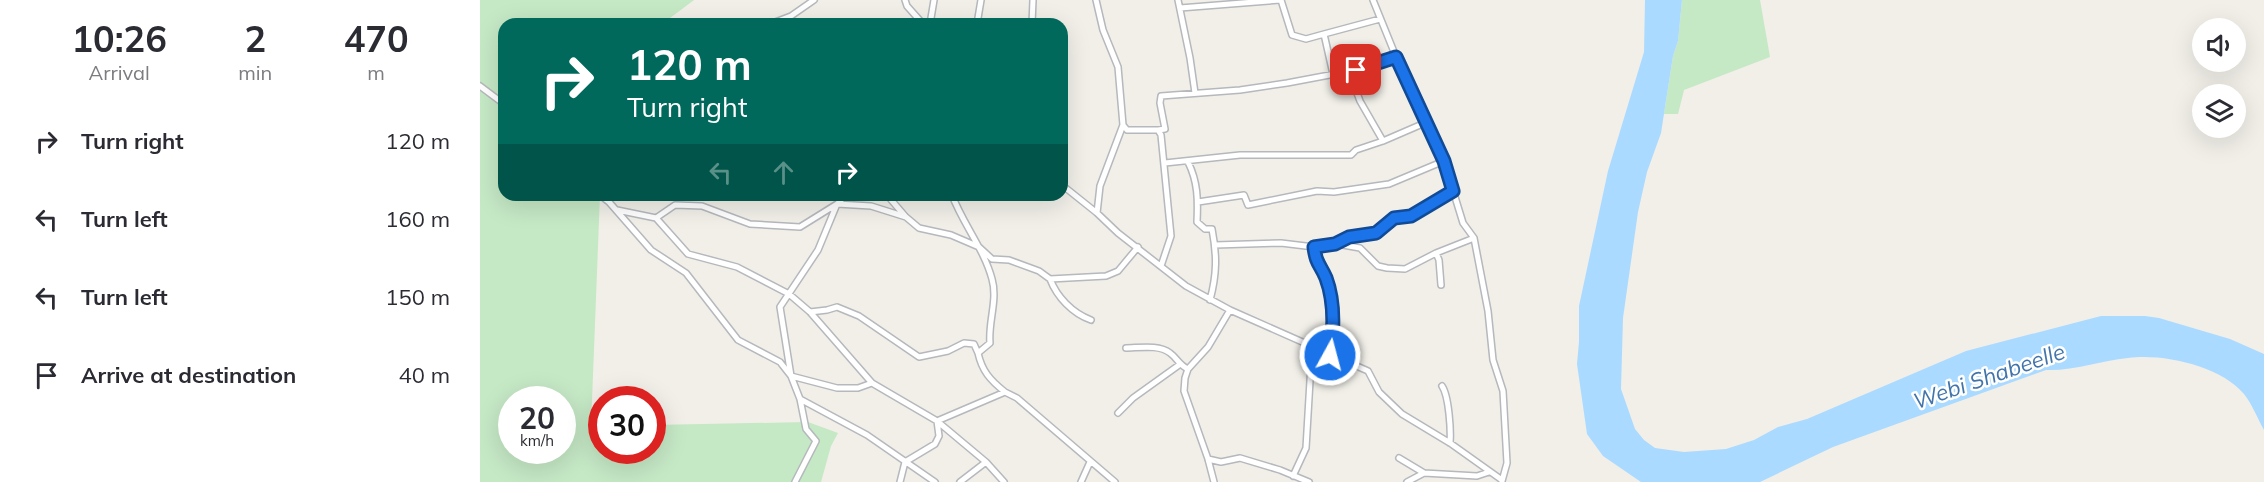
<!DOCTYPE html>
<html lang="en">
<head>
<meta charset="utf-8">
<style>
	body { margin:0; font-family:Mulish,sans-serif; background:#f7f7f7; color:#2b2b33; height:100vh; display:flex; flex-direction:column; font-size:22px; white-space:nowrap }
	* { box-sizing:border-box; margin:0 }
	p { font-size:20px; color:#7c7c81 }
	.icon { flex:none; width:33px; height:33px; fill:none; stroke:currentColor; stroke-width:2; stroke-linecap:round; stroke-linejoin:round }
	.map { position:relative; flex:1; overflow:hidden }
	.side { display:flex; flex-direction:column; background:#fff; width:480px }
	.side>* { flex:none }
	.guide { position:absolute; left:18px; top:18px; width:570px; height:183px; border-radius:18px; box-shadow:0 6px 24px #0002; background:#00695c; color:#fff; overflow:hidden }
	.controls { position:absolute; left:1712px; top:18px; display:grid; gap:12px }
	.controls a { display:grid; place-items:center; width:54px; height:54px; border-radius:50%; background:#fff; box-shadow:0 6px 24px #0002; font-size:30px }
	.speed { position:absolute; left:18px; top:386px; display:flex; gap:12px; font-size:30px; font-weight:700; text-align:center }
	.speed>* { display:grid; place-content:center; width:78px; height:78px; border-radius:50%; background:#fff; box-shadow:0 6px 24px #0002; line-height:1 }
	.speed small { font-size:15px; font-weight:400 }
	.speed .limit { border:9px solid #d22; background:#fff; color:#111 }
	.pin { position:absolute; display:grid; place-items:center; width:51px; height:51px; color:#fff; margin:-26px; border-radius:12px; box-shadow:0 3px 9px #0006 }
	.me { position:absolute; width:66px; margin:-33px; rotate:7deg; stroke-linejoin:round; filter:drop-shadow(0 0 4px #0008) }
	.turn { display:flex; align-items:center; gap:21px; height:126px; padding:0 30px; font-size:27px }
	.turn .icon { width:78px; height:78px; stroke-width:2.5 }
	.turn b { display:block; font-size:42px; line-height:51px }
	.lanes { display:flex; align-items:center; height:57px; padding:0 30px; background:#0003; justify-content:center; gap:30px; direction:ltr }
	.lanes .off { opacity:.35 }
	.eta { display:flex; justify-content:space-evenly; align-items:center; height:102px; text-align:center }
	.eta b { font-size:36px; font-weight:700; line-height:42px }
	ul { padding:0; list-style:none }
	li { display:flex; align-items:center; gap:18px; height:78px; padding:0 30px }
	li div { flex:1 }
	li b { display:block; font-size:22px }
	li em { font-style:normal }
	main { display:flex; flex:1; min-height:0 }
	.map>svg:first-child { display:block }
	.green { fill:#c5e8c5; fill-rule:evenodd }
	.water { fill:#aadaff }
	.lines { fill:none; stroke-linecap:round; stroke-linejoin:round }
	.minor-casing { stroke:#b5b8bc; stroke-width:8 }
	.minor { stroke:#fff; stroke-width:5 }
	.route-casing { stroke:#114b97; stroke-width:15 }
	.route { stroke:#1a73e8; stroke-width:10 }
	.labels { text-anchor:middle; stroke-width:5; stroke-linejoin:round; paint-order:stroke }
	.water-label { font-size:22px; font-style:italic; fill:#4174aa; stroke:#fff }
</style>
</head>
<body>
<main>
<section class="side">
<div class="eta">
<div><b>10:26</b><p>Arrival</p></div>
<div><b>2</b><p>min</p></div>
<div><b>470</b><p>m</p></div>
</div>
<ul>
<li><svg class="icon" aria-label="right" viewBox="0 0 24 24"><path d="M7 20v-9h11M14 6l5 5-5 5"/></svg><div><b>Turn right</b></div><em>120 m</em></li>
<li><svg class="icon" aria-label="left" viewBox="0 0 24 24"><path d="M17 20v-9H6M10 6l-5 5 5 5"/></svg><div><b>Turn left</b></div><em>160 m</em></li>
<li><svg class="icon" aria-label="left" viewBox="0 0 24 24"><path d="M17 20v-9H6M10 6l-5 5 5 5"/></svg><div><b>Turn left</b></div><em>150 m</em></li>
<li><svg class="icon" aria-label="arrive" viewBox="0 0 24 24"><path d="M6 21V4h12l-3 4 3 4H6"/></svg><div><b>Arrive at destination</b></div><em>40 m</em></li>
</ul>
</section>
<div class="map">
<svg width="1784" height="482" viewBox="0 0 1784 482">
	<rect width="100%" height="100%" fill="#f1efe8"/>
	<path class="green" d="M0 0H214L182 24H24V195H120L111 426 121 427 122 450H172L173 425 328 422 358 433 351 446 341 482H0ZM32 399H82V450H32Z
		M1202 0H1280L1290 57 1204 90 1198 114H1184L1193 56 1198 41Z"/>
	<path class="water" d="M1165 0H1202L1198 41 1193 56 1181 133 1167 172 1158 212 1143 318 1141 389 1155 429 1164 440 1175 448 1204 452 1246 449 1274 440 1298 427 1327 419 1486 351 1621 316H1665L1679 318 1750 339 1784 354V430C1778 419 1772 404 1764 394 1741 366 1683 353 1648 358 1620 361 1594 371 1566 370L1353 447 1280 482H1161L1123 456 1107 434 1097 364 1099 342V306L1128 171 1164 52Z"/>
	<g class="lines">
		<g class="minor-casing">
			<path id="minor" d="M425 0 427 6 443 24
				M616 0 623 30 638 67 643 125 647 130H678L681 135 691 236 681 266
				M698 0 710 58 715 93
				M801 0 812 35 826 39 844 34 853 74 868 79 874 85 880 101 903 141
				M893 0 925 79 964 161 983 223 994 238 1008 311 1013 360 1023 391 1027 463 1022 481
				M700 8 800 0
				M290 24 311 16 334 0
				M450 24 454 0
				M497 24 501 0
				M552 24 553 0
				M844 34 900 19
				M0 86 24 104
				M678 130 685 129 680 103 681 96 760 90 807 83 876 70 916 57
				M708 162C718 182 718 200 717 222L725 229H732C737 255 737 274 730 300
				M685 163 760 155H871L876 150 903 141 947 122
				M582 185 617 213 638 233 706 286 750 310 888 371 899 392 922 414 970 443 1022 480
				M120 195 129 202 171 250 206 273 258 340 300 362 311 376 357 388H378L392 383 457 421 525 392 537 398 635 482
				M407 195 425 216
				M472 195C483 224 504 249 512 279 518 300 508 322 510 343L498 353C502 371 510 380 525 392
				M718 202 764 195 768 205 837 191 854 192 909 184 964 161
				M137 210 176 218 208 254 257 267 309 294 330 312 392 383
				M617 213 620 186 643 125
				M176 218 195 205 222 206 270 224 320 227 357 204 391 206 426 217 439 228 471 235 499 247 512 259 529 260 559 271 570 279 626 276 638 271 658 247
				M857 244 880 248 898 266 907 268 925 269 956 253 959 260 961 285
				M735 245 801 243 834 247 855 244 869 237 888 235 901 230 907 222 914 218 931 216 973 191
				M834 247C836 264 840 264 846 278 855 302 853 329 850 355
				M956 253 994 238
				M570 279C577 297 592 313 611 320
				M330 312 347 310 357 307 379 316 439 357 468 351 484 343 494 344 498 353
				M646 348C658 348 679 344 690 353 697 358 699 365 708 369
				M962 386C969 396 971 431 970 443
				M320 399 387 435 455 482
				M638 413 653 398 699 365
				M457 421 506 462
				M919 458 944 473 997 476 1009 472
				M728 459 741 462 760 458 800 470 829 482
				M813 476 826 448 832 347
				M315 482 336 441 326 429 320 399 311 376 300 307 338 250 357 204 367 195
				M420 482 425 462 455 444 459 436 457 421
				M480 482 506 462 524 482
				M601 482 610 462
				M734 482 728 459 704 391 705 378 708 369 728 347 750 310
				M927 482 944 473"/>
		</g>
		<use href="#minor" class="minor"/>
	</g>
	<g class="lines">
		<g class="route-casing">
			<path id="route" d="M850 355C854 329 855 302 846 278 840 264 836 264 834 247L855 244 869 237 896 233 914 218 931 216 973 191 964 161 916 57 876 70"/>
		</g>
		<use href="#route" class="route"/>
	</g>
	<g class="labels">
		<g class="water-label">
			<text transform="translate(1509 376) rotate(-19)" y="8">Webi Shabeelle</text>
		</g>
	</g>
</svg>
<div class="controls">
<a><svg class="icon" aria-label="sound" viewBox="0 0 24 24"><path d="M4 9h4l5-4v14l-5-4H4zM17 9q2 3 0 6"/></svg></a>
<a><svg class="icon" aria-label="layers" viewBox="0 0 24 24"><path d="M12 4l9 5-9 5-9-5zM3 14l9 5 9-5"/></svg></a>
</div>
<div class="speed"><div>20<small>km/h</small></div><div class="limit">30</div></div>
<div class="pin" style="left:876px;top:70px;background:#d93025"><svg class="icon" aria-label="arrive" viewBox="0 0 24 24"><path d="M6 21V4h12l-3 4 3 4H6"/></svg></div>
<svg class="me" style="left:850px;top:355px" viewBox="-20 -20 40 40"><circle r="17" fill="#1a73e8" stroke="#fff" stroke-width="3"/><path d="M0-11L8 9 0 5-8 9z" fill="#fff"/></svg>
<div class="guide">
<div class="turn"><svg class="icon" aria-label="right" viewBox="0 0 24 24"><path d="M7 20v-9h11M14 6l5 5-5 5"/></svg><div><b>120 m</b>Turn right</div></div>
<div class="lanes"><svg class="icon off" aria-label="left" viewBox="0 0 24 24"><path d="M17 20v-9H6M10 6l-5 5 5 5"/></svg><svg class="icon off" aria-label="ahead" viewBox="0 0 24 24"><path d="M12 20V5M6 11l6-6 6 6"/></svg><svg class="icon" aria-label="right" viewBox="0 0 24 24"><path d="M7 20v-9h11M14 6l5 5-5 5"/></svg></div>
</div>
</div>
</main>
</body>
</html>
